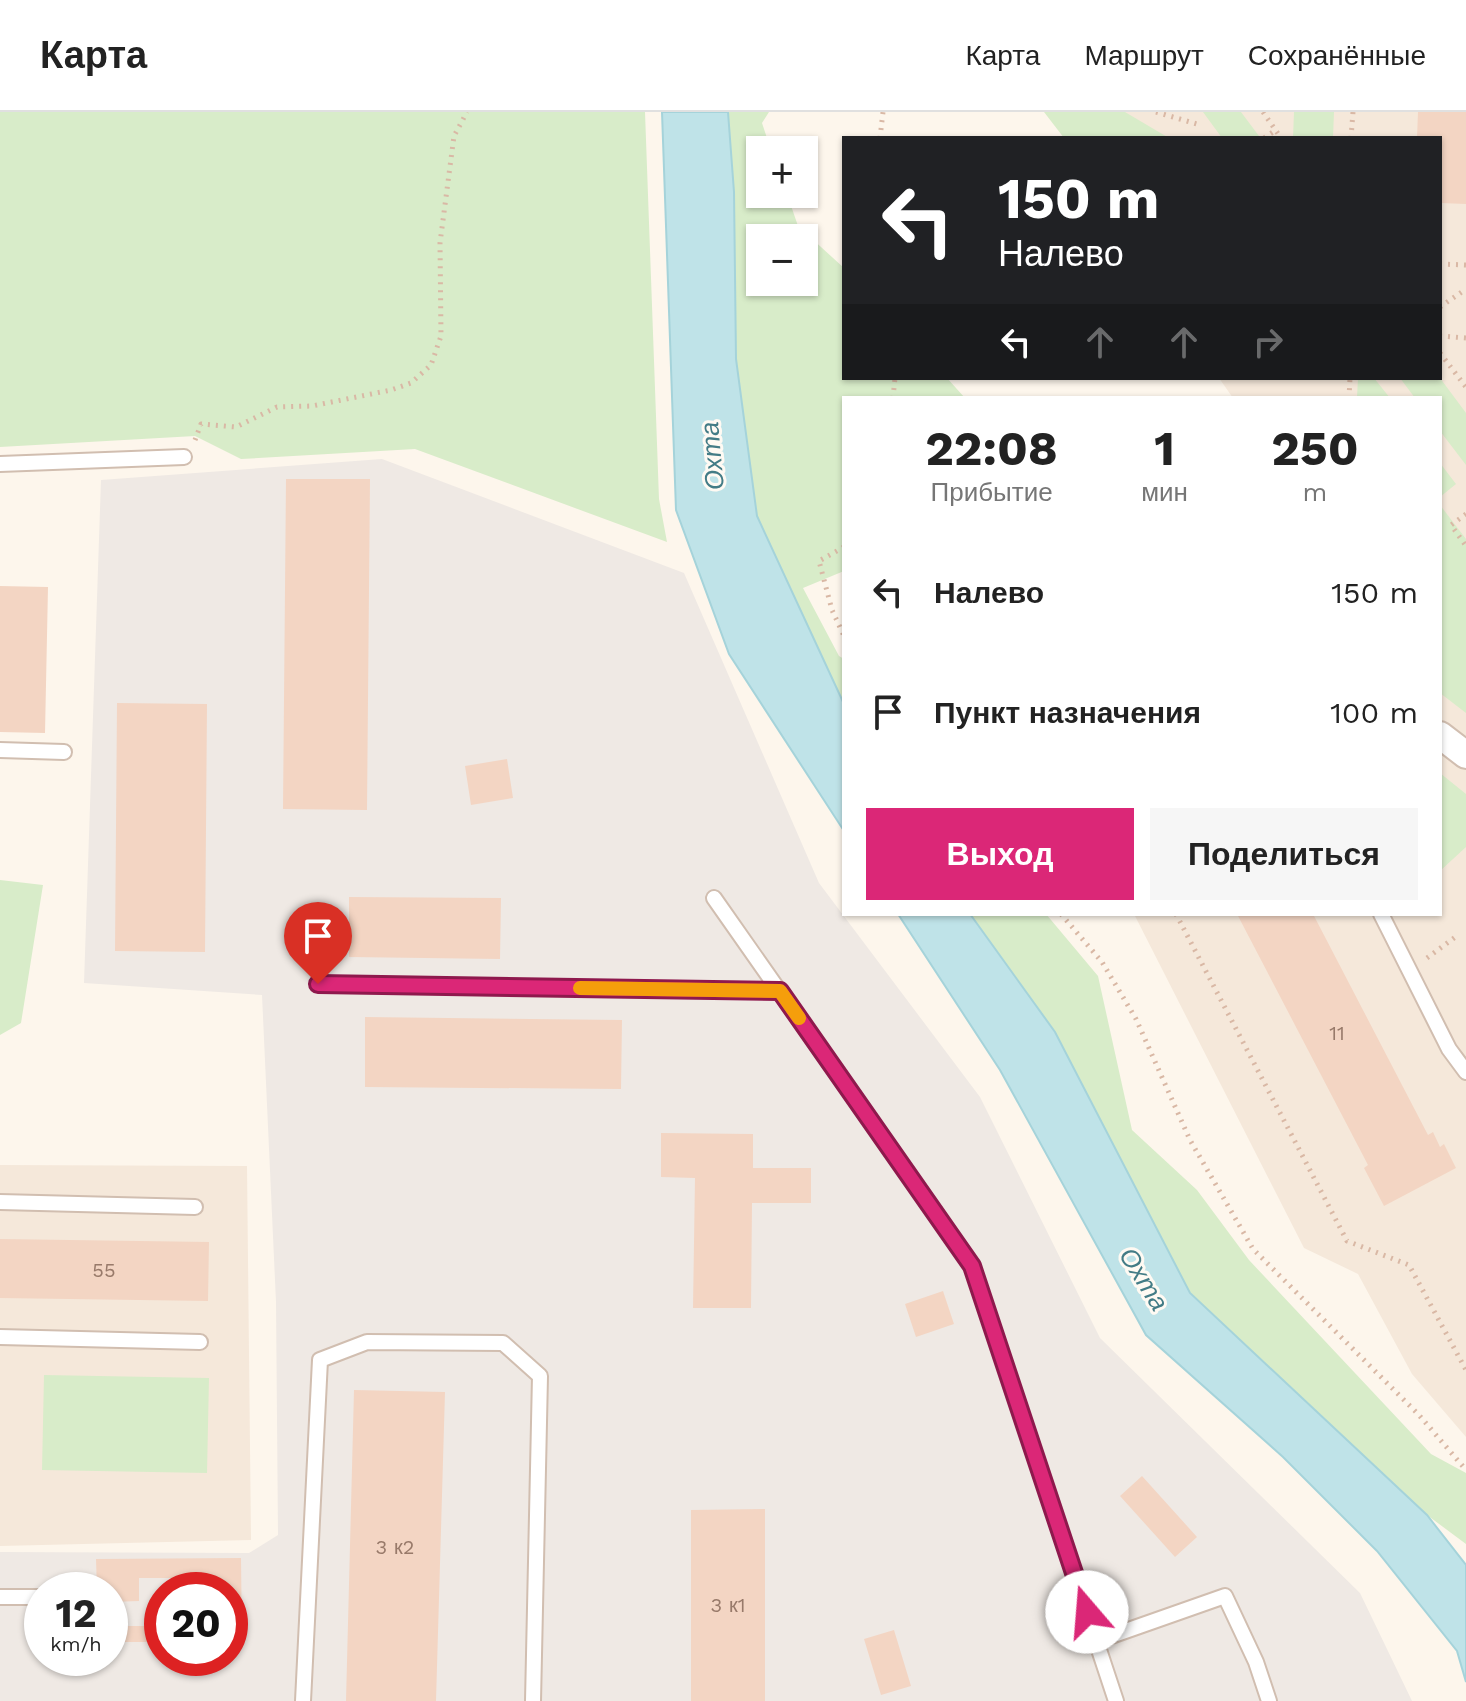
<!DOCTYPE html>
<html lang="ru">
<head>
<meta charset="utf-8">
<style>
	body { margin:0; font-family:"Work Sans",sans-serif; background:#f6f6f6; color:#222; height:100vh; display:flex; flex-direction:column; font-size:30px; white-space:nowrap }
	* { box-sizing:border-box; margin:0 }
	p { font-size:26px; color:#767676 }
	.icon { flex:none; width:44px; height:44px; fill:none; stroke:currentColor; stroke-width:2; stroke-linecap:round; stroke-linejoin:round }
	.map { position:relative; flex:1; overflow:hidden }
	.sheet { position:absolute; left:842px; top:284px; width:600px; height:520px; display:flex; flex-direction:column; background:#fff; border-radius:0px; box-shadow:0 2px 6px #0004 }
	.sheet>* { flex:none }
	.top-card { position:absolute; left:842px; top:24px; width:600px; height:244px; border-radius:0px; box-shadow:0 2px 6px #0004; background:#202124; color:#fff; overflow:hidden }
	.buttons { position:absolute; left:746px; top:24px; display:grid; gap:16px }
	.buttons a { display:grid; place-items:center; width:72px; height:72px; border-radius:0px; background:#fff; box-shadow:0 2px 6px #0004; font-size:40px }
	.speed { position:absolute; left:24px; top:1460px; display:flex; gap:16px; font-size:40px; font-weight:700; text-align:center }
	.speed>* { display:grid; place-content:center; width:104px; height:104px; border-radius:50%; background:#fff; box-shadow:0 2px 6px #0004; line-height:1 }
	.speed small { font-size:20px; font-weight:400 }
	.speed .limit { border:12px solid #d22; background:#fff; color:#111 }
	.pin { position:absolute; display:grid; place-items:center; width:68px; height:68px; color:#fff; margin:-82px -34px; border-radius:50% 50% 50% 0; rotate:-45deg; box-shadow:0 0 8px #0007 }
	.pin .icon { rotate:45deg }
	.me { position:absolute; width:88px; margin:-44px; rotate:342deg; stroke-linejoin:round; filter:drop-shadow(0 0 6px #0008) }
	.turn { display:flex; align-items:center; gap:28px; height:168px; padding:0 24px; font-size:36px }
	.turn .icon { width:104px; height:104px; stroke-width:2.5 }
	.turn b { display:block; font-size:56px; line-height:68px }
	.lanes { display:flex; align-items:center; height:76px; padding:0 24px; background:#0003; justify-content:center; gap:40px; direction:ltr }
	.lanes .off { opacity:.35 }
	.eta { display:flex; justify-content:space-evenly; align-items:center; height:136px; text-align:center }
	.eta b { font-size:48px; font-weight:700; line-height:56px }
	.button { display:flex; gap:16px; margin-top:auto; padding:16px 24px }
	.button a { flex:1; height:92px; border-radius:0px; background:#db2777; color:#fff; font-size:32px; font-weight:700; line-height:92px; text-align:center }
	.button a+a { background:#f6f6f6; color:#222 }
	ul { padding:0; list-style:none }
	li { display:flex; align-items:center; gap:24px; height:120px; padding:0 24px }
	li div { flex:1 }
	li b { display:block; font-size:30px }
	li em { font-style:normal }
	header { display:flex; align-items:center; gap:48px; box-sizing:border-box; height:112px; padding:0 40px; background:#fff; border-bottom:2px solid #e0e0e0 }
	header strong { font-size:38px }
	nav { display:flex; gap:44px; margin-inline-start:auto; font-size:28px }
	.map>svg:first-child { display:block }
	.residential { fill:#f5e8da }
	.industrial { fill:#efe9e4; fill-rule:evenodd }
	.green { fill:#d8ecc9; fill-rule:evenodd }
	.water { fill:#bfe3e8; stroke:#a5d3da; stroke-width:2 }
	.building { fill:#f3d5c3 }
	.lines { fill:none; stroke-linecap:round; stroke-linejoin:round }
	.lane-casing { stroke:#d1beb0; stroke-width:18 }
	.street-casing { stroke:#d1beb0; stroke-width:30 }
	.path { stroke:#d9b8a5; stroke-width:5; stroke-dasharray:2 6; stroke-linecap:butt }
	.lane { stroke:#fff; stroke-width:14 }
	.street { stroke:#fff; stroke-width:26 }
	.route-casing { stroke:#8e194d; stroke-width:20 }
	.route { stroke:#db2777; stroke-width:14 }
	.slow { stroke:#f59e0b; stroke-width:14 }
	.labels { text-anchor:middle; stroke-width:6; stroke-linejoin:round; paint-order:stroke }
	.number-label { font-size:20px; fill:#987a6a }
	.water-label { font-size:26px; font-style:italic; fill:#437c86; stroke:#fffaf3 }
</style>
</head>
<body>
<header>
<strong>Карта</strong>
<nav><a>Карта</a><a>Маршрут</a><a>Сохранённые</a></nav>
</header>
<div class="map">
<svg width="1466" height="1589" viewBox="0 0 1466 1589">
	<rect width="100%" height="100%" fill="#fdf6ec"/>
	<path class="residential" d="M1077 0H1466V1325L1412 1262 1358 1162 1304 1136 1134 802H1440V286H1233L1219 266H1440V26H1132Z
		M0 1053 247 1054 251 1428 0 1434Z"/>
	<path class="industrial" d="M382 347 684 461 819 771 980 985 1100 1226 1360 1481 1412 1589H0V1440L249 1441 278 1423 276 1190 262 883 84 871 101 368ZM42 1478H110V1546H42ZM162 1478H230V1546H162Z"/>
	<path class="green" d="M0 0H645L659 387 667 430 415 337 241 347 195 324 0 335Z
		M728 0H769L762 11 771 38H760V82H787L798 114 844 156V266H947L965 286H844V459L803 476 839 544 844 547V592L757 404 736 247 734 80ZM760 126H804V170H760Z
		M1044 0H1125L1169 26H1064Z
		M1203 0H1241L1259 24 1222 26Z
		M1294 0H1334L1333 26H1293Z
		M1358 266H1374L1390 286H1357Z
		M1400 266H1440L1466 301V353L1440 319V286H1415Z
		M1440 351 1456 372 1440 385Z
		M1440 393 1466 427V601L1440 581Z
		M1440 661 1466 682V735L1440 759Z
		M0 768 43 773 21 911 0 923Z
		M970 802H1046L1098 864 1132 1018 1197 1078 1249 1148 1431 1342 1466 1361V1432L1427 1403 1190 1181 1055 920Z
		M44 1263 209 1266 207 1361 42 1358Z"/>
	<path class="water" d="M662 0H728L734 80 736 247 757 404 844 592V719L729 542 676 398Z
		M898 802H970L1055 920 1190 1181 1427 1403 1466 1453V1570L1457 1539 1377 1439 1283 1345 1146 1223 1000 958Z"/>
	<path class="building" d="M1418 0H1466V92L1440 91V26H1417Z
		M286 367H370L367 698 283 697Z
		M0 474 48 475 45 621 0 620Z
		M117 591 207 592 205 840 115 839Z
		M507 647 513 686 471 693 465 654Z
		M349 785 501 786 500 847 349 845Z
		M1237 802H1313L1428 1023 1433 1020 1440 1035 1444 1032 1456 1056 1384 1094 1364 1056 1368 1053Z
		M365 905 622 908 621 977 365 975Z
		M661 1021 753 1022V1056H811V1091H752L751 1196H693L695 1066 661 1065Z
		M0 1127 209 1130 208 1189 0 1186Z
		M943 1179 954 1212 916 1225 905 1192Z
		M354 1278 445 1280 436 1589H346Z
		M1142 1364 1197 1425 1175 1445 1120 1384Z
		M765 1397V1589H691V1398Z
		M241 1446 242 1529H230V1478H220V1466H139V1489L110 1490V1478H97L96 1447Z
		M110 1514H162V1530H110Z
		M894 1518 911 1574 881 1583 864 1527Z"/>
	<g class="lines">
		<g class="lane-casing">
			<path id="lane" d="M0 352 184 345
				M0 638 64 640
				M714 786 972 1154 1116 1589
				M1381 802 1449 937 1466 960
				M318 872 780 879
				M0 1090 195 1095
				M0 1225 200 1230
				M0 1485H42
				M1097 1529 1225 1484 1256 1550 1269 1589
				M303 1589 320 1248 367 1230 503 1231 540 1264 533 1589"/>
		</g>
		<g class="street-casing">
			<path id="street" d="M1440 623 1466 643"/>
		</g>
		<path class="path" d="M1156 0 1197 12
			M1263 0 1281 26
			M880 26 883 0
			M1264 26 1276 18
			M1351 26 1353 0
			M1440 152 1466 153
			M1440 195 1466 177
			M1440 224 1466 226
			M1440 241 1466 275
			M893 286 895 266
			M1349 286 1350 266
			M195 328 201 312 236 315 277 295 312 294 391 278 411 271 431 253 441 224 440 131 454 24 467 0
			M1466 402 1451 413 1466 434
			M844 435 819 449 832 498 844 524
			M1061 802 1102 850 1136 907 1190 1028 1253 1137 1419 1303 1466 1358
			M1176 802 1347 1129 1409 1153 1466 1258
			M1427 846 1458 823"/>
		<use href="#lane" class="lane"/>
		<use href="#street" class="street"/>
	</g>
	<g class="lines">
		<g class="route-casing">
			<path id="route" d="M318 872 780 879 972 1154 1087 1500"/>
		</g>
		<use href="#route" class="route"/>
		<path class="slow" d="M580 876 780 879 799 906"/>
	</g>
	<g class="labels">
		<g class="number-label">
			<text x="1337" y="928">11</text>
			<text x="104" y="1165">55</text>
			<text x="395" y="1442">3 к2</text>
			<text x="728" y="1500">3 к1</text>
		</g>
		<g class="water-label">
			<text transform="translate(712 344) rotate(-95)" y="9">Охта</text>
			<text transform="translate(1144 1167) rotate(58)" y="9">Охта</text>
		</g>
	</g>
</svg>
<div class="buttons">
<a>+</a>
<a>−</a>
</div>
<div class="speed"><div>12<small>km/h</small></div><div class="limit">20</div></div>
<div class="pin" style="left:318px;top:872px;background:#d93025"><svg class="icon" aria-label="arrive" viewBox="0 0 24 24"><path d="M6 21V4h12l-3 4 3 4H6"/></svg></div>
<svg class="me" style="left:1087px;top:1500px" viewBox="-20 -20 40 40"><circle r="19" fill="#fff"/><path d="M0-13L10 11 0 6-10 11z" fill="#db2777"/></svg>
<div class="top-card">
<div class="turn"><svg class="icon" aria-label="left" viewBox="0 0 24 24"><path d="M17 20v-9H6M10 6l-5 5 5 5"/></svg><div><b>150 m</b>Налево</div></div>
<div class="lanes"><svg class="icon" aria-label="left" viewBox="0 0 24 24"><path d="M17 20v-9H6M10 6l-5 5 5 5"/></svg><svg class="icon off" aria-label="ahead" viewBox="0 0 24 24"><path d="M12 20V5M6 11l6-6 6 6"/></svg><svg class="icon off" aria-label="ahead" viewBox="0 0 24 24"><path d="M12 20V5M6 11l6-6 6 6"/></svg><svg class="icon off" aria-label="right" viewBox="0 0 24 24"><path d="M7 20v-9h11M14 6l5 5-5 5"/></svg></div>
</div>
<section class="sheet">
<div class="eta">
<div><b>22:08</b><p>Прибытие</p></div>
<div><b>1</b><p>мин</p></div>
<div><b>250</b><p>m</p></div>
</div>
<ul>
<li><svg class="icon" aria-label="left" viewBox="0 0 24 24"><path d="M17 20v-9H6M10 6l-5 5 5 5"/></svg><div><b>Налево</b></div><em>150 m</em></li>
<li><svg class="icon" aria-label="arrive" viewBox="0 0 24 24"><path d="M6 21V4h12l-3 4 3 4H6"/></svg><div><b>Пункт назначения</b></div><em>100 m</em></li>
</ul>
<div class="button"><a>Выход</a><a>Поделиться</a></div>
</section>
</div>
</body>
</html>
